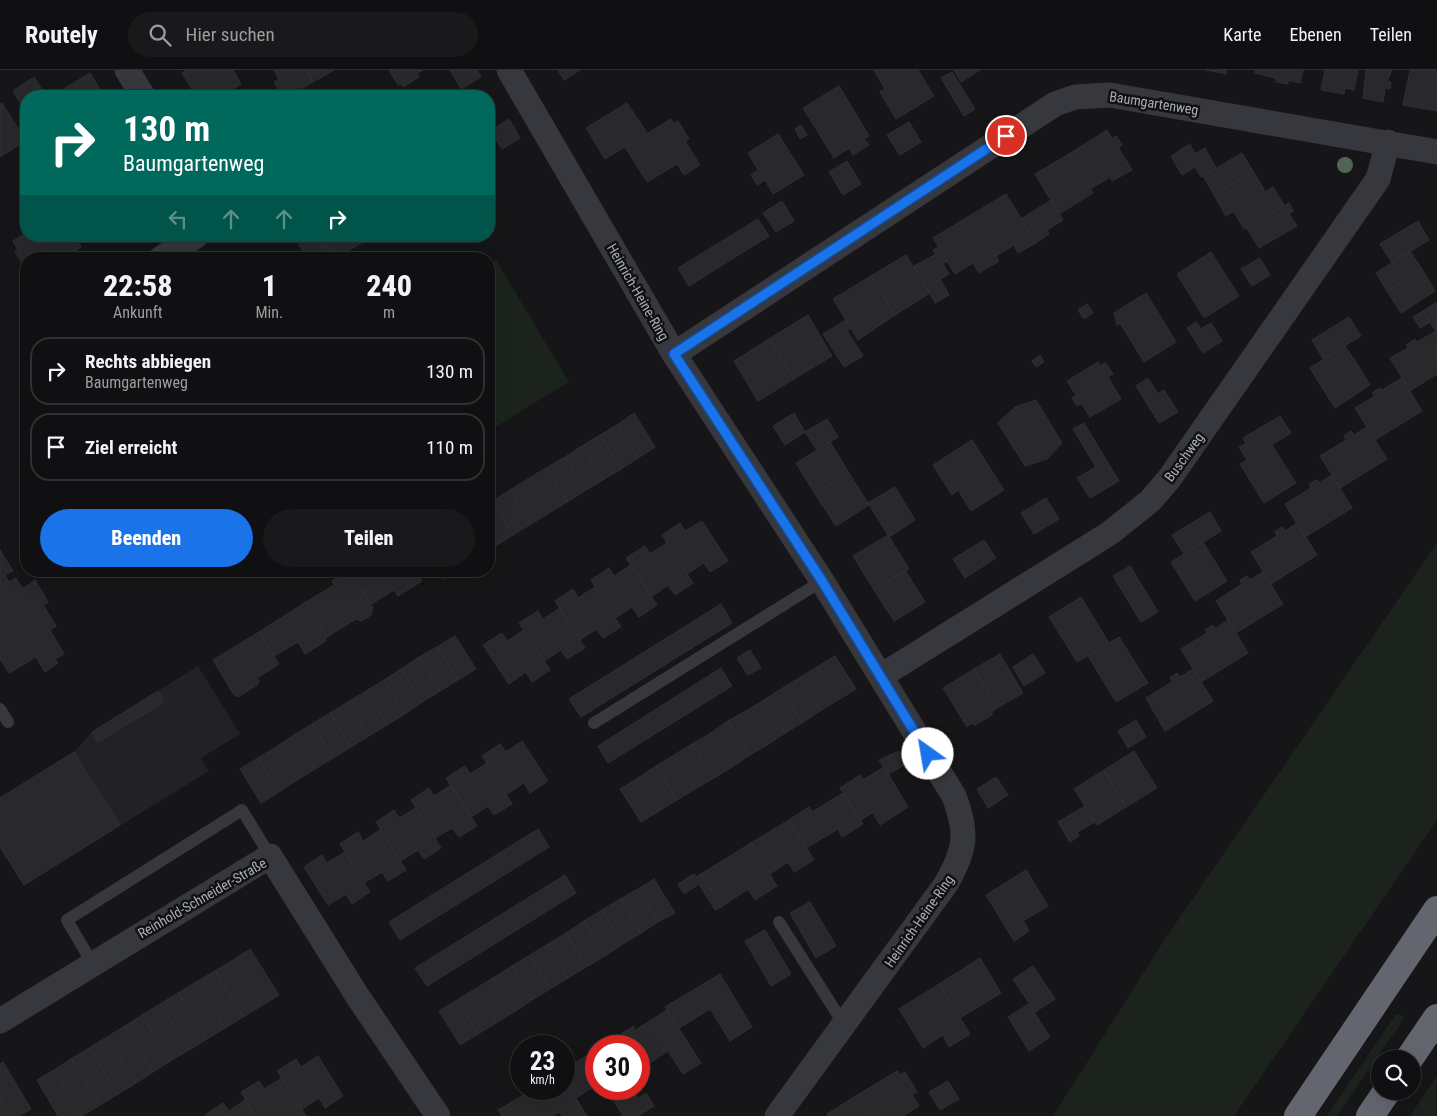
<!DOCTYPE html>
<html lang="de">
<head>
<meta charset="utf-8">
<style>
	body { margin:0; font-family:"Roboto Condensed",sans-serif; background:#19191b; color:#f1f3f6; height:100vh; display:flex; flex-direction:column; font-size:19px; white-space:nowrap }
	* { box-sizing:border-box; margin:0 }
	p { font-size:16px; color:#9c9d9f }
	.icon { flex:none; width:28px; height:28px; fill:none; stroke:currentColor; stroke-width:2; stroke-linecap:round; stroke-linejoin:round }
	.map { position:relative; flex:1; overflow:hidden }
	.side { position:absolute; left:20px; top:182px; width:475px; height:325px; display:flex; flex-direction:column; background:#101012; border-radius:20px; box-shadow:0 5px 20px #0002,0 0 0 1px #303032 }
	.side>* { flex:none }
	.guide { position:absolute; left:20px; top:20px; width:475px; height:152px; border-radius:20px; box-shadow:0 5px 20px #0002,0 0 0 1px #303032; background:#00695c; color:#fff; overflow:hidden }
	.buttons { position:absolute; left:1371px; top:980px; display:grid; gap:10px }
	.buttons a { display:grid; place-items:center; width:50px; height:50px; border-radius:50%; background:#101012; box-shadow:0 5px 20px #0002,0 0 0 1px #303032; font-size:25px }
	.speed { position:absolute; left:510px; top:965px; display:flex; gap:10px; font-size:25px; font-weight:700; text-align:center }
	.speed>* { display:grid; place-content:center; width:65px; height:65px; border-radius:50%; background:#101012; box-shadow:0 5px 20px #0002,0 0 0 1px #303032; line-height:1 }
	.speed small { font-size:12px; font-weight:400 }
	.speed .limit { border:8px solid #d22; background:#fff; color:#111 }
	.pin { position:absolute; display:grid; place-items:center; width:42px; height:42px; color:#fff; margin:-21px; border:2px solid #fff; border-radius:50%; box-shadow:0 1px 5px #0007 }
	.me { position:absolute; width:55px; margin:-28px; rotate:328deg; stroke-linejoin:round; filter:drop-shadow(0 0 4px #0008) }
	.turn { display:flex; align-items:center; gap:18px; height:105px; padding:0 20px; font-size:22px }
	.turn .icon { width:65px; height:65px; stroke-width:2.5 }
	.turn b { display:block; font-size:35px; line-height:42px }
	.lanes { display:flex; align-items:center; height:48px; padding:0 20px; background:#0003; justify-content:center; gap:25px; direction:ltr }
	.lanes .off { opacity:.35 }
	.eta { display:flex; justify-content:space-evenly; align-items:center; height:85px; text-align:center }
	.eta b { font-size:30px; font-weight:800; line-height:35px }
	.action { display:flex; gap:10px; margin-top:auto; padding:10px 20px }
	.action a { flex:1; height:58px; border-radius:30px; background:#1a73e8; color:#fff; font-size:20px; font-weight:800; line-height:58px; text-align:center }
	.action a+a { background:#19191b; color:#f1f3f6 }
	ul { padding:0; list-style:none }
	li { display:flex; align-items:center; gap:15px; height:68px; margin:0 10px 8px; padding:0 10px; border:2px solid #303032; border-radius:20px }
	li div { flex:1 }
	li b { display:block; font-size:19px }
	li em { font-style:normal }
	header { display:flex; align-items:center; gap:30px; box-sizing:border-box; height:70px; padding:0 25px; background:#101012; border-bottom:1px solid #303032 }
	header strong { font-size:24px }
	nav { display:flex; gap:28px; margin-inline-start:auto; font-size:18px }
	.search { width:350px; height:45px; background:#19191b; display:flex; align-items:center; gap:12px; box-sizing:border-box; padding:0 18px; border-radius:28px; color:#9c9d9f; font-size:19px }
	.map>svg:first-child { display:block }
	.built { fill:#222225 }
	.green { fill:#1c231d }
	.building { fill:#29292c; stroke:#303034 }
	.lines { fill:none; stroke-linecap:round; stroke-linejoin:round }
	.lane { stroke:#37383d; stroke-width:12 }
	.street { stroke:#37383d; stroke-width:25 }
	.highway { stroke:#63666e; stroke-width:28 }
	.tree { fill:#506452 }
	.route-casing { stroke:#114b97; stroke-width:12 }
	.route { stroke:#1a73e8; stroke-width:9 }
	.labels { text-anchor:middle; stroke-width:5; stroke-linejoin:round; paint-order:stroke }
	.street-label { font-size:14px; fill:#a8adb8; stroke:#111113 }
</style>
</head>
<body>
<header>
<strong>Routely</strong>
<div class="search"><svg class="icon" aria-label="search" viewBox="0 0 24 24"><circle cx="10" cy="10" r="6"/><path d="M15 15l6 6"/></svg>Hier suchen</div>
<nav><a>Karte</a><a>Ebenen</a><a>Teilen</a></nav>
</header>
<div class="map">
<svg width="1437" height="1046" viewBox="0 0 1437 1046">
	<rect width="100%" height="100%" fill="#161618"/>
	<path class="built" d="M198 596 240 664 201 688 209 701 24 815 0 777V728L74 682 92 662Z"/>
	<path class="green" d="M496 190 569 312 489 361V194Z
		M1437 473V750L1234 1046H1053L1165 869Z
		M1396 944 1405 947 1337 1046H1327Z
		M1437 1006 1436 1046H1410Z"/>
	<path class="building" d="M186 0H233L241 14 222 26H196L182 3Z
		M274 0H306L313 12 289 26H282L274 12 279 9Z
		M306 0H334L313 12Z
		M389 0H423L417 3 419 7 403 17 401 13 398 15Z
		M450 0H477L481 7 461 19Z
		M558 0H580L564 10Z
		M874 0H918L934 26 896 49 880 22 885 19Z
		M954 0H980L961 12Z
		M1206 0H1226V4Z
		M1255 0H1303L1300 13 1288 10V14L1276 12V8L1255 3Z
		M1325 0H1358L1354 20 1345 18 1344 24 1321 20Z
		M1366 0H1392L1387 11 1391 12 1390 19 1385 18 1383 32 1363 28Z
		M1410 0H1437V41L1403 35Z
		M952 2 975 39 964 46 941 8Z
		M90 3 104 26H52Z
		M34 7 46 26H26V42L13 21Z
		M839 16 869 66 864 68 869 75 853 85 849 78 834 88 803 38Z
		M2 33 26 71 0 87V34Z
		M627 33 647 63 605 89 586 58Z
		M509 49 520 68 502 79 490 61Z
		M671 49 674 54 678 51 689 69 685 71 700 95 684 105 677 94 647 112 625 77Z
		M909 52 921 72 900 85 887 65Z
		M801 55 807 65 800 69 795 59Z
		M1107 60 1112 69 1116 66 1122 75 1118 77 1132 100 1112 111 1110 107 1090 119 1069 84Z
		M778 64 804 105 773 124 765 110 757 115 751 105 758 100 748 83Z
		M1190 74 1195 84 1205 78 1216 98 1201 107 1195 97 1182 105 1171 86Z
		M489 82 494 91 489 94Z
		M1242 83 1253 101 1214 125 1203 106Z
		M1069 84 1093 123 1059 144 1035 104Z
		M847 91 861 114 843 125 829 102Z
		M1253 101 1265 121 1226 146 1214 125Z
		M1273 117 1284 135 1244 159 1234 142Z
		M1006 124 1036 173 1018 183 1014 175 996 186 971 145Z
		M1051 130 1063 150 1047 160 1049 164 1036 173 1021 149Z
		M782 131 794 151 776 162 763 143Z
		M1289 133 1293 141 1289 144 1297 156 1259 178 1246 157Z
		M971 145 999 191 979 203 973 193 955 204 933 168Z
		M758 149 769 166 689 216 678 198Z
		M1418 151 1429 170 1392 193 1380 174Z
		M26 163V166H75L81 177 62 189H26V195L24 196 15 182 18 180 13 171Z
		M305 166H321L334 189H307L298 173Z
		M321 166H362L365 171 334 189Z
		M362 166H373L365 171Z
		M938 177 947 191 943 194 949 204 940 209 949 225 935 233 914 196 936 184 933 180Z
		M1410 181 1422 199 1387 221 1376 203Z
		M1211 182 1239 226 1204 248 1177 204Z
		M906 185 930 223 895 245 871 206Z
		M1260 188 1270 205 1252 216 1241 199Z
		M1422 199 1435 221 1401 243 1387 221Z
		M871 206 895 245 858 270 833 229Z
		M1146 223 1176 272 1144 292 1120 253 1117 255 1114 243Z
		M1437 232V263L1423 241Z
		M1087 234 1093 243 1084 249 1078 240Z
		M1423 241 1430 252 1420 258 1413 247Z
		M808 245 832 286 794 309 769 269Z
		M1349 247 1361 266 1323 289 1312 270Z
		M846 250 851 258 847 261 863 286 844 297 823 264Z
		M1196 252 1201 259 1211 253 1222 271 1203 283 1187 258Z
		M1436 261 1437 304 1410 321 1390 288 1408 278 1406 275 1415 269 1417 272Z
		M769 269 794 309 758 331 734 291Z
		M1345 276 1357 294 1321 316 1310 298Z
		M1040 285 1044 292 1036 297 1032 291Z
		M1098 292 1100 296 1105 292 1113 304 1108 307 1121 329 1090 347 1081 333 1077 336 1072 328 1076 325 1067 311Z
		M1357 294 1370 315 1335 338 1321 316Z
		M1148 308 1158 324 1164 320 1178 342 1159 353 1136 316Z
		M1402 308 1422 341 1375 370 1355 338 1375 326 1372 323 1380 318 1382 320Z
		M1036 330 1062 373 1047 389 1025 396 998 353 1015 337Z
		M634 343 655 377 638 388 617 355Z
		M794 343 805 362 785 375 773 356Z
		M1280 346 1291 363 1247 390 1239 377 1246 373 1243 368Z
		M827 349 838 367 817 380 805 362Z
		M1084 353 1119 411 1090 428 1077 408 1096 397 1073 359Z
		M617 355 638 388 621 399 600 365Z
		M1367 357 1387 389 1340 418 1320 386 1346 370 1344 366 1351 361 1354 365Z
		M600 365 621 399 603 410 582 376Z
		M972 370 1004 420 971 441 958 420 952 425 933 395Z
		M830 372 849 403 815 424 796 393Z
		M1272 375 1296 413 1264 433 1240 394Z
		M582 376 603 410 586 420 565 387Z
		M565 387 586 420 567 432 546 398Z
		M546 398 567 432 549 443 528 409Z
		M849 403 869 435 836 456 815 424Z
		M1332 405 1352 438 1305 467 1285 434 1311 418 1309 414 1317 410 1319 413Z
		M528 409 549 443 531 454 510 420Z
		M895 417 915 450 889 467 868 433Z
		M510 420 531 454 513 465 492 431Z
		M1046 428 1059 449 1034 464 1021 443Z
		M492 431 513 465 494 477 489 468V434Z
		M1210 442 1221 461 1184 484 1172 465Z
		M702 451 728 491 710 502 704 493 687 504 662 465 680 453 685 461Z
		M1297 453 1317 485 1271 514 1251 482 1277 466 1275 462 1282 457 1285 461Z
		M888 465 909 499 874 520 853 486Z
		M489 468 494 477 489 480Z
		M984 470 996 488 965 508 953 489Z
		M1203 472 1227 511 1195 531 1171 492Z
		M667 473 693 513 675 525 668 515 651 527 626 488 645 476 650 484Z
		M0 480 13 501 5 505 9 512 16 508 22 519 35 510 48 532 43 535 56 556 50 560 64 584 55 589 58 593 45 602 36 587 9 603 0 589Z
		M631 495 657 535 639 547 632 537 615 548 591 510 609 498 614 506Z
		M1130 496 1158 542 1141 552 1113 506Z
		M905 500 925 532 894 551 874 520Z
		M356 501H416L422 511 398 526 394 520 371 534 352 504Z
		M438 501H456L443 509Z
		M1263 502 1283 534 1236 563 1216 531 1242 514 1240 510 1247 506 1250 510Z
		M352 504 373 538 371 545 362 551 356 549 327 567 306 532 334 515 332 511 340 506 343 510Z
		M595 517 621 557 603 568 596 559 580 570 555 531 573 519 578 528Z
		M1081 527 1109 573 1077 592 1049 547Z
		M306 532 327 567 325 568 326 571 305 584 298 572 274 586 259 562Z
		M721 534 732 553 581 647 569 629Z
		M560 538 585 578 567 589 561 580 544 591 519 553 538 541 543 549Z
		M1228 550 1248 583 1201 612 1181 579 1207 563 1205 560 1213 555 1215 559Z
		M524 560 550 600 532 612 526 602 509 614 483 575 502 563 507 571Z
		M259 562 279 594 257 608 259 611 257 615 238 627 234 625 213 590Z
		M455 566 476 599 458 610 437 577Z
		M1119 567 1148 613 1116 632 1088 586Z
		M437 577 458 610 440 621 419 587Z
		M750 580 761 598 748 605 737 588Z
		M1000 584 1023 623 997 638 974 599Z
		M1033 584 1045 603 1024 616 1013 597Z
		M835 586 856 619 838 630 817 597Z
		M419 587 440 621 422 632 401 599Z
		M817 597 838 630 820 641 799 608Z
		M721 598 732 616 608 693 598 676Z
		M401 599 422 632 405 644 384 610Z
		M974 599 997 638 992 641V645L975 655 972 653 967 657 943 618Z
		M1193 599 1213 631 1165 661 1146 628 1172 612 1170 608 1177 603 1180 607Z
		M799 608 820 641 802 653 781 619Z
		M384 610 405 644 387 655 366 621Z
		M781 619 802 653 785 663 764 630Z
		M158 621 164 632 98 672 92 662Z
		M366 621 387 655 369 666 348 632Z
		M764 630 785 663 767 675 746 641Z
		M348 632 369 666 351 677 330 643Z
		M746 641 767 675 750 685 728 651Z
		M330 643 351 677 333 688 312 654Z
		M1136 650 1146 667 1128 678 1118 661Z
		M728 651 750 685 732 697 711 663Z
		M312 654 333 688 315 699 294 665Z
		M711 663 732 697 714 708 692 674Z
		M294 665 315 699 297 710 276 677Z
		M522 671 548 711 530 723 524 713 507 724 482 686 500 674 506 682Z
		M692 674 714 708 695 719 674 685Z
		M276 677 297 710 279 722 258 688Z
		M899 681 906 694 888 704 879 690Z
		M1134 681 1157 718 1126 737 1104 700Z
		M74 682 120 755 24 815 0 777V728Z
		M674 685 695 719 677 730 656 696Z
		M258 688 279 722 261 733 240 699Z
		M487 693 512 734 494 745 488 736 471 747 446 708 465 696 470 704Z
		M656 696 677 730 659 741 638 708Z
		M884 697 908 737 880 755 873 743 860 750 840 718 860 705 863 710Z
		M1104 700 1126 737 1097 755 1074 719Z
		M996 707 1008 725 988 738 977 719Z
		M638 708 659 741 641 752 620 719Z
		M451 715 477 756 459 767 452 758 435 768 411 730 429 718 434 726Z
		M843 723 863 754 842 767 838 759 806 778 789 750 809 737 812 742Z
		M1085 736 1095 752 1077 762 1079 766 1070 772 1058 752Z
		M416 738 441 778 424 789 418 780 400 791 376 752 394 740 399 748Z
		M789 750 814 790 794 802 788 792 770 804 751 773Z
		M538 759 549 777 400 870 389 852Z
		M380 760 406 800 388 811 382 802 364 813 340 774 358 762 363 771Z
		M751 773 777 816 755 830 748 819 721 837 701 804Z
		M345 782 370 822 352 834 346 824 328 835 304 797 322 785 327 793Z
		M1026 800 1048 836 1023 851 1029 861 1014 871 986 825Z
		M694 804 696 807 701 804 721 837 715 840 699 814 684 824 678 814Z
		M565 805 576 823 427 916 415 898Z
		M654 809 675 843 658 852 638 819Z
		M638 819 658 852 641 863 620 829Z
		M620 829 641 863 623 874 602 840Z
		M810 832 836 876 816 888 790 843Z
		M602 840 623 874 605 886 584 851Z
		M584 851 605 886 586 897 566 863Z
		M765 860 791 904 771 916 745 871Z
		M566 863 586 897 568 908 548 874Z
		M548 874 568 908 550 919 530 885Z
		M250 879 279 925 261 936 233 890Z
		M530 885 550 919 532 930 512 896Z
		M980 888 1001 923 960 948 939 914Z
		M233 890 261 936 243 947 215 901Z
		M512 896 532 930 514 942 493 908Z
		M1033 896 1055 929 1035 942 1013 909Z
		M215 901 243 947 225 958 196 912Z
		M720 904 752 957 730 971 710 939 678 959 665 937Z
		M493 908 514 942 496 953 475 919Z
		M196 912 225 958 207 969 178 923Z
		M939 914 970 964 949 977 943 965 923 978 899 939Z
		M475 919 496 953 478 964 457 930Z
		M178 923 207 969 189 980 160 934Z
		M457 930 478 964 460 975 439 941Z
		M160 934 189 980 170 991 142 945Z
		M1029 934 1050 967 1029 981 1008 947Z
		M667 940 701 993 683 1004 668 981 639 1000V976H617L613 969 634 956V961Z
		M142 945 170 991 153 1002 125 956Z
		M125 956 153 1002 136 1013 107 967Z
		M107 967 136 1013 118 1024 89 978Z
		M89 978 118 1024 100 1035 71 989Z
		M591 983 593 989 596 987V1015L576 1028 564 1009V1000Z
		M318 986 343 1026 325 1038 319 1028 302 1039 277 1001 296 989 301 997Z
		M71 989 100 1035 82 1046 54 1000Z
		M3 992 31 1039 19 1046H11L0 1028V994Z
		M54 1000 82 1046H58L37 1010Z
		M897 1001 900 1005 905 1002 917 1022 912 1025 919 1036 903 1046H873L859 1024Z
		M282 1008 306 1046H255L241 1022 259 1011 264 1019Z
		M564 1009 587 1046H562L560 1042 552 1046H502L498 1040 534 1019H564Z
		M948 1011 959 1029 940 1040 929 1022Z
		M606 1019H632L638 1028 646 1023 654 1036 638 1046H623Z
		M859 1024 873 1046H828L827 1044Z
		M0 1028 11 1046H0Z
		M245 1030 255 1046 205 1045 223 1033 229 1041Z"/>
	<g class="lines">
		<path class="lane" d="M0 639 8 652
			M594 653 822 511
			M779 852 845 956
			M92 893 67 850 242 740 270 786"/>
		<path class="street" d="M127 0 143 26
			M509 0 674 284 822 511 954 726C968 763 966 779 946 814L777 1046
			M160 189 196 166
			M674 284 1055 34 1075 27 1110 25 1437 82
			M881 606 1110 463 1150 431 1169 409 1378 109 1388 72
			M0 951 270 786 358 927 438 1046"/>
		<path class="highway" d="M1409 989 1437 948
			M1298 1046 1437 840
			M1370 1046 1387 1021"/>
	</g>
	<circle class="tree" cx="1345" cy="95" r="8"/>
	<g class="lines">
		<g class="route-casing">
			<path id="route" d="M928 684 822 511 674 284 1006 66"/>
		</g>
		<use href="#route" class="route"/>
	</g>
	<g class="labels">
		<g class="street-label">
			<text transform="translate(1154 33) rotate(9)" y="5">Baumgartenweg</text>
			<text transform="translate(638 222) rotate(60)" y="5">Heinrich-Heine-Ring</text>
			<text transform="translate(1184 387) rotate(-54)" y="5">Buschweg</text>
			<text transform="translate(202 828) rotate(-30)" y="5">Reinhold-Schneider-Straße</text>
			<text transform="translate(919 851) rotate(-55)" y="5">Heinrich-Heine-Ring</text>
		</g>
	</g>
</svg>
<div class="buttons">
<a><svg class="icon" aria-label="search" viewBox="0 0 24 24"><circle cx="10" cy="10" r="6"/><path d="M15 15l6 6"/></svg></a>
</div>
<div class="speed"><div>23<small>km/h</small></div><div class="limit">30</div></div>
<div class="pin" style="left:1006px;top:66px;background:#d93025"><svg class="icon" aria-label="arrive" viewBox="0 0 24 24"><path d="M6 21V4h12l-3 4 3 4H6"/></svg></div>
<svg class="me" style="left:928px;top:684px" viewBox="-20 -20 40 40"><circle r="19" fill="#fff"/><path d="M0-13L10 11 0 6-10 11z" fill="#1a73e8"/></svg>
<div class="guide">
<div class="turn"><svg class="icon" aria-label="right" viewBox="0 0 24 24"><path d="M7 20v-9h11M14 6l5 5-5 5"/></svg><div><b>130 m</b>Baumgartenweg</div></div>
<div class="lanes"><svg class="icon off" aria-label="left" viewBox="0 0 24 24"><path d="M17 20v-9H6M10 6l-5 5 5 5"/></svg><svg class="icon off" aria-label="ahead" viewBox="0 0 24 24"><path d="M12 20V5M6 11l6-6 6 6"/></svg><svg class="icon off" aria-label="ahead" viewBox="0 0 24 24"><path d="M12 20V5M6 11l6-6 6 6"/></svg><svg class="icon" aria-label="right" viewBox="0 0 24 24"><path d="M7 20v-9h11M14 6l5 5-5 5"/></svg></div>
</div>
<section class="side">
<div class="eta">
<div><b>22:58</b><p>Ankunft</p></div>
<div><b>1</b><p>Min.</p></div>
<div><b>240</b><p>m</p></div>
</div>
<ul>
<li><svg class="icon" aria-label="right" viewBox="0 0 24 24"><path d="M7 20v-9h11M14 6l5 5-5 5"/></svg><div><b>Rechts abbiegen</b><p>Baumgartenweg</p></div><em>130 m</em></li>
<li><svg class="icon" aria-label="arrive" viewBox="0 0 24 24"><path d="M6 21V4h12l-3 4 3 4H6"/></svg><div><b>Ziel erreicht</b></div><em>110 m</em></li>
</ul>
<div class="action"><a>Beenden</a><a>Teilen</a></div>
</section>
</div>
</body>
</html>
